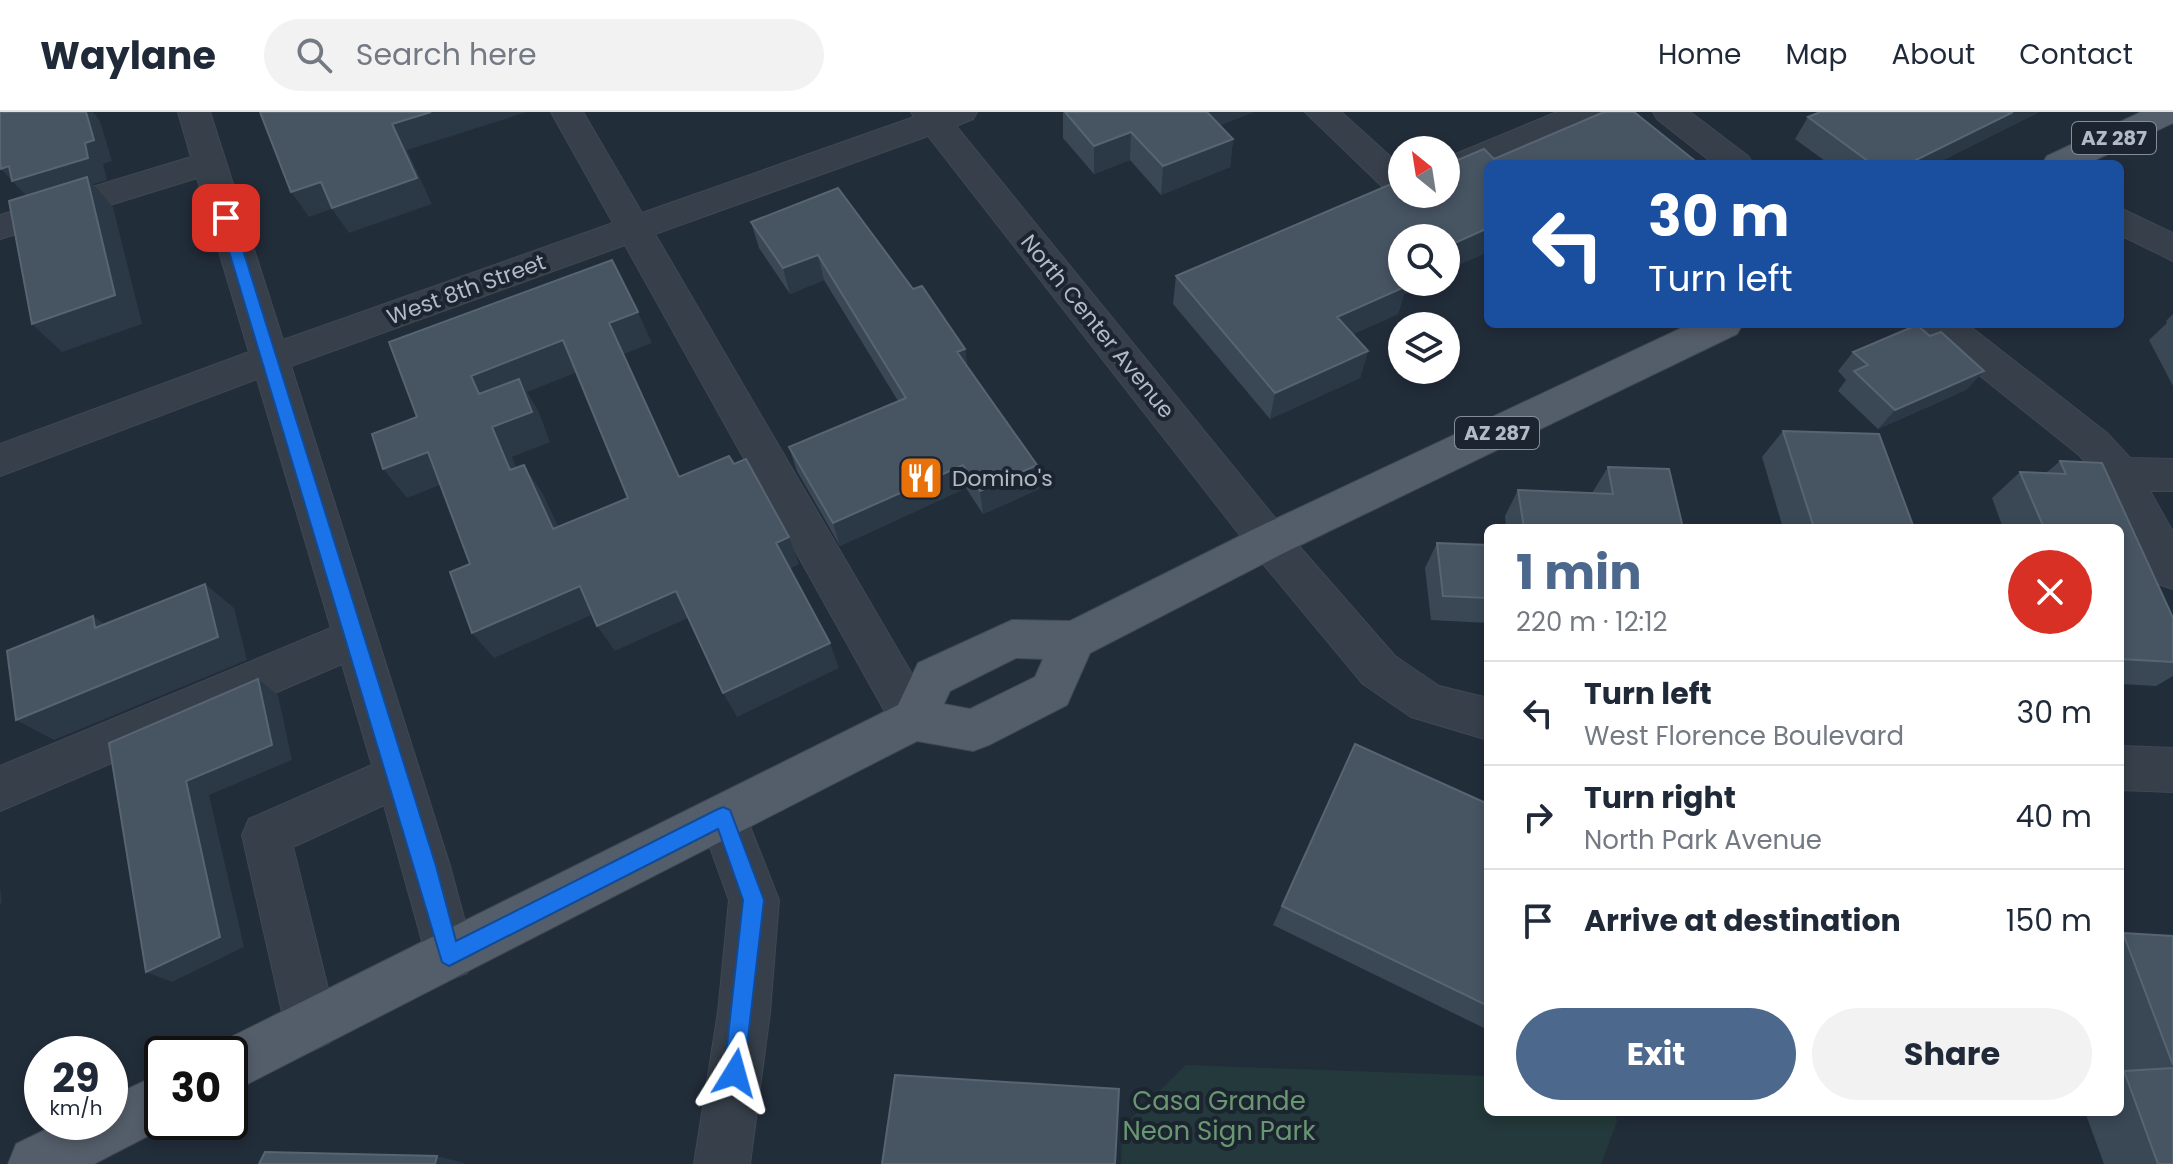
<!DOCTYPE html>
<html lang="en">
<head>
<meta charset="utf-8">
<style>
	body { margin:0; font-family:Poppins,sans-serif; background:#f2f2f3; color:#1f2937; height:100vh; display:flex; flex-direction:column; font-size:30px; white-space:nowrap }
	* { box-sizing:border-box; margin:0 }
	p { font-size:26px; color:#747a83 }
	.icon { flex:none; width:44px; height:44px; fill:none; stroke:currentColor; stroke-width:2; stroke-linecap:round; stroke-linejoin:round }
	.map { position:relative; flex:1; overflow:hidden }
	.drawer { position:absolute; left:1484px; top:412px; width:640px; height:592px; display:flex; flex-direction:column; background:#fff; border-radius:12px; box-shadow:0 4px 12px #0003 }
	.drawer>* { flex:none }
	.guide { position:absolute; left:1484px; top:48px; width:640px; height:168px; border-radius:12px; box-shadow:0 4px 12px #0003; background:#1a4fa0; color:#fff; overflow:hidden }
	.needle { width:52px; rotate:330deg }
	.tools { position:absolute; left:1388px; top:24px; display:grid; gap:16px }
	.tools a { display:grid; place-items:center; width:72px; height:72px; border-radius:50%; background:#fff; box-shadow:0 4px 12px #0003; font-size:40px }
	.speed { position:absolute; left:24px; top:924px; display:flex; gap:16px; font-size:40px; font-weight:700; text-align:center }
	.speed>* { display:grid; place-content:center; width:104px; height:104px; border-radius:50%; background:#fff; box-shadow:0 4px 12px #0003; line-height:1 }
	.speed small { font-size:20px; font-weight:400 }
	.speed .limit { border:4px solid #111; border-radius:12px; background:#fff; color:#111 }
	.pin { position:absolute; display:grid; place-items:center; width:68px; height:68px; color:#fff; margin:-34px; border-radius:16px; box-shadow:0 4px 12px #0006 }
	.me { position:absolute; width:88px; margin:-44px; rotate:8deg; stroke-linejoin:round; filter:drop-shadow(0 0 6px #0008) }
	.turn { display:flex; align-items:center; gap:28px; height:168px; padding:0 32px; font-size:36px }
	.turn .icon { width:104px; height:104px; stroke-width:2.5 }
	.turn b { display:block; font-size:56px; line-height:68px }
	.round { display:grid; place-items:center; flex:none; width:84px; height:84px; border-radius:42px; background:#f2f2f3 }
	.headline { display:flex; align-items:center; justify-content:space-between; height:136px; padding:0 32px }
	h1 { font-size:48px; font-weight:700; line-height:60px; color:#4d688d }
	.cta { display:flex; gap:16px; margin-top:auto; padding:16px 32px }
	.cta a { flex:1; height:92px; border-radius:48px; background:#4d688d; color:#fff; font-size:32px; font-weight:700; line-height:92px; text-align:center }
	.cta a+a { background:#f2f2f3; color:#1f2937 }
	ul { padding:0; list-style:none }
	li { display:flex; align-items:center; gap:24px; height:104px; padding:0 32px; border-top:2px solid #e0e1e3 }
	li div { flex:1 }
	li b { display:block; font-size:30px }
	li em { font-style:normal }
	header { display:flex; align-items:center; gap:48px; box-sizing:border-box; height:112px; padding:0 40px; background:#fff; border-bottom:2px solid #e0e1e3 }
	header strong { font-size:38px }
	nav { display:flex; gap:44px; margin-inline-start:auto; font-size:28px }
	.search { width:560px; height:72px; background:#f2f2f3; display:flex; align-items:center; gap:20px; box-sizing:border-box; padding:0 28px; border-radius:44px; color:#747a83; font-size:30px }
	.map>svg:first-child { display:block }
	.green { fill:#24393b }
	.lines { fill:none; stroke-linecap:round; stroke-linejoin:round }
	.minor-casing { stroke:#3f4853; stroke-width:2 }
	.major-casing { stroke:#3f4853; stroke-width:2 }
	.minor { fill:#363f4a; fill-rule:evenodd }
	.major { fill:#545e6a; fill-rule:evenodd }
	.wall { fill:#3a4856 }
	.shaded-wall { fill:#2b3846 }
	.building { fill:#475462; stroke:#576472; stroke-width:2; fill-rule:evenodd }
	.route { fill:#1a73e8; stroke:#114b97; stroke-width:2 }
	.labels { text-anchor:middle; stroke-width:8; stroke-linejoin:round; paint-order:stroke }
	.shield { fill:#1b242f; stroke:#848d99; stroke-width:2 }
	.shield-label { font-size:20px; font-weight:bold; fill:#b1bac6 }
	.street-label { font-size:22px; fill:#b1bac6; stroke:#1b242f }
	.poi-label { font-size:22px; fill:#b1bac6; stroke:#1b242f; text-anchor:start }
	.near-park-label { font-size:26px; fill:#689771; stroke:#1b242f }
</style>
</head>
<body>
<header>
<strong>Waylane</strong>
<div class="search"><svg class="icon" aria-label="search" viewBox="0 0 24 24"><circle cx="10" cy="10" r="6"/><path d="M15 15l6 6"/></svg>Search here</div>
<nav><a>Home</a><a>Map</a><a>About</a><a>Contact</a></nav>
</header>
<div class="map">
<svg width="2173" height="1052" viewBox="0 0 2173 1052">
	<rect width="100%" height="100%" fill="#222d3a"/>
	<path class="green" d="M1186 953 1488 964V1000H1615L1617 1009 1601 1052H1121L1122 1015Z"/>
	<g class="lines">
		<g class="minor-casing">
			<path id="minor" d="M178 0H210L283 228 613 111 551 0H583L642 101 914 5 911 0H977L973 7 956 14 1284 417 1395 544 1439 574 1488 586V628L1411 605 1363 572 1254 441 928 24 655 122 930 593 937 608 930 623 914 629 898 623 625 133 291 254 450 754 474 843 467 861 449 868 431 861 384 693 293 735 337 913 329 931 311 939 293 931 285 913 242 723 249 707 372 653 342 552 0 699V654L331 516 257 267 0 364V332L249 240 197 66 0 127V103L191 45Z
				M1305 0H1341L1402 55V82H1414L1402 86 1390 82Z
				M1557 0H1603L1599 7 1446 70V46Z
				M1653 0H1690L1748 44 1753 52H1714L1657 7Z
				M2120 96 2173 121V149L2120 123Z
				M1922 212H1967L2107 321 2130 346 2173 347V379H2150L2173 420V477L2158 472 2106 373 2079 343 1928 222Z
				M2120 634 2173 636V680L2120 678Z
				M723 682 740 689 779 788 770 900 750 1052H694L718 900 729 788 699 705 706 689Z"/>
		</g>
		<g class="major-casing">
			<path id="major" d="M2141 0H2173V11L2087 52H2042L2047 44Z
				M1690 212H1743L1737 222 1284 441 1090 541 1067 593 989 633 973 639 917 629 230 981V942H208L211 935 898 593 918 551 1012 508 1070 509 1254 417ZM1016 546 1043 547 1035 565 970 597 944 592 950 579Z
				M162 961V1010H175L94 1052H8L16 1032 61 1010H110V985Z"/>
		</g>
		<use href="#minor" class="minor"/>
		<use href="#major" class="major"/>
	</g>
	<path class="wall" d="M1063 0H1254L1220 13 1233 27 1230 55 1161 83 1130 48 1094 62 1063 26Z
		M1820 0H2039L1935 52H1829L1795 27 1808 5Z
		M1488 52V140L1446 158V126L1402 170H1431L1404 182 1398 202 1353 222 1368 239 1360 266 1270 307 1173 192 1176 164Z
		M751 110 913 177 965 237 967 254 1037 353 1039 377 983 402 966 376 840 434 797 359 789 335 898 289 824 168 790 182 759 136Z
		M2173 202V274L2149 228 2167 211 2166 209Z
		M1930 224 1984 259 1966 278 1878 317 1838 279 1846 268 1838 259 1853 240Z
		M1783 319 1914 416H1783L1762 345Z
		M2060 349 2102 351 2173 506V564L2156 574 2120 572V416H2003L1992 386 2020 360 2046 361Z
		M1608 355 1683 416H1506L1505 404 1518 378 1592 381Z
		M1437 431 1488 433V511L1431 508 1425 456Z
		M1355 632 1488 692V918L1273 813Z
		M2123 821 2173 824V1052H2104L2085 1000H2120V823Z"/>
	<path class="shaded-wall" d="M80 0H93L100 9 112 49 103 52 107 68 93 72 113 95 142 212 62 240 32 212V90L1 57 85 31Z
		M431 0H527L407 38 432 92 349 121 332 97 309 105 291 80 392 12Z
		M1200 0H1254L1198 22Z
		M2013 0H2039L1935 52H1908Z
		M1131 20 1130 48 1094 62V34Z
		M1233 27 1230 55 1161 83 1163 54Z
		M1488 116V140L1446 158V135Z
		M818 143 824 168 790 182 783 156Z
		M1402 159V170H1431L1404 182 1398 202 1330 232 1337 205 1395 162Z
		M638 200 652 231 624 242 693 393 609 211Z
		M563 228 580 259 527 280 538 298 550 330 512 345 529 387 510 358 471 264Z
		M965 237 968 262 957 240Z
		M1368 239 1360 266 1270 307 1275 281Z
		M1984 259 1966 278 1878 317 1895 298Z
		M428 340 450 369 407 386 383 357Z
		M524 353 543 382 572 444 553 417Z
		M963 353 966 376 840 434 833 411Z
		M1037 353 1039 377 983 402 980 379Z
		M789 425 799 452 787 458 776 431Z
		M205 472 234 496 247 548 54 628 16 608Z
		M580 474 598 500 494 546 472 521Z
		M676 479 690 505 615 539 597 514Z
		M93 504 126 527 95 516Z
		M830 531 839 556 737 605 723 581Z
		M258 567 278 583 292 648 209 683 244 835 172 870 146 860 186 669Z
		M0 774 2 791 0 792Z
		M437 1044 464 1051 463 1052H435Z"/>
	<path class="building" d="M0 0H86L94 28 85 31 88 46 12 69 9 54 1 57 0 50Z
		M260 0H431L392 12 417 66 332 96 321 70 291 80Z
		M1065 0H1207L1233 27 1163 54 1131 20 1094 34Z
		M1604 0H1634L1699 52H1488V116L1446 135V126H1402V159L1395 162 1407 174 1337 205 1368 239 1275 281 1176 164 1396 70 1398 72 1402 71V82H1446V53L1484 37 1494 47Z
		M1820 0H2013L1908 52H1872L1808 5Z
		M87 65 115 183 32 212 9 89Z
		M838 76 913 177 922 174 965 237 957 240 1037 353 980 379 963 353 833 411 789 335 906 286 818 143 783 156 751 110Z
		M612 148 638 200 609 211 679 365 729 344 734 352 746 347 789 425 776 431 830 531 723 581 676 479 597 514 580 474 472 521 450 460 470 452 428 340 383 357 372 322 417 305 389 230ZM563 228 628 386 553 417 524 353 510 358 492 315 532 300 519 267 479 282 471 264Z
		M1917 213 1930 224 1941 220 1984 259 1895 298 1854 259 1868 253 1853 240Z
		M1783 319 1879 322 1914 416H1814Z
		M2060 349 2102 351 2173 506V550L2120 547V416H2044L2020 360 2066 362Z
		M1608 355 1669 357 1683 416H1524L1518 378 1613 382Z
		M1437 431 1488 433V486L1443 484Z
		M205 472 218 525 16 608 7 539 93 504 95 516Z
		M258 567 272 633 186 669 220 825 146 860 109 631Z
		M1355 632 1488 692V894L1282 794Z
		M2123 821 2173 824V953Z
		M2173 956V1052H2158L2124 959Z
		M895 963 1119 977 1115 1052H882Z
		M265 1040 437 1044 435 1052H259Z"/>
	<path class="route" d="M226 101 233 106 436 754 456 829 716 698 723 695 730 698 764 788 743 969 735 972 727 969 724 961 743 788 718 717 457 850 449 854 442 850 219 106Z"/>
	<defs>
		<g id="restaurant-square" transform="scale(2.3)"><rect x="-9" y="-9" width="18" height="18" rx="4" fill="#e8710a" stroke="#1b242f"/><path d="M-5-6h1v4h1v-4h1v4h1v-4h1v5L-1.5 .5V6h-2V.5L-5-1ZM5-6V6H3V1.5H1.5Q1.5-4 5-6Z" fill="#fff"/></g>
	</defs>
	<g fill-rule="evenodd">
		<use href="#restaurant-square" x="921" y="366"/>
	</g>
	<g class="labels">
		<g class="shield">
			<rect x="2072" y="10" width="84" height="32" rx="6"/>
			<rect x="1455" y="305" width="84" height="32" rx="6"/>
		</g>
		<g class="shield-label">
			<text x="2114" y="33">AZ 287</text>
			<text x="1497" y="328">AZ 287</text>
		</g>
		<g class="street-label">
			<text transform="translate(466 177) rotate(-20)" y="8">West 8th Street</text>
			<text transform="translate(1098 214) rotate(51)" y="8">North Center Avenue</text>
		</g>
		<g class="poi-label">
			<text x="952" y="374">Domino's</text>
		</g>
		<g class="near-park-label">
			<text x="1219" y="998">Casa Grande<tspan x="1219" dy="30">Neon Sign Park</tspan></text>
		</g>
	</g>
</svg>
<div class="tools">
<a><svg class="needle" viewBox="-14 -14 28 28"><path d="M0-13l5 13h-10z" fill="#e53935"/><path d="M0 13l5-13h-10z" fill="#747a83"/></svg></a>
<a><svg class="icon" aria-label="search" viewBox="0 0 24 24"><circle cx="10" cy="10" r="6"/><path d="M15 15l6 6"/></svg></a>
<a><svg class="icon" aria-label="layers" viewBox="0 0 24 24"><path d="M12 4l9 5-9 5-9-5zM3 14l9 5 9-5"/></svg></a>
</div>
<div class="speed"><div>29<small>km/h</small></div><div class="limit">30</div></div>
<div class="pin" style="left:226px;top:106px;background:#d93025"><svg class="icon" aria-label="arrive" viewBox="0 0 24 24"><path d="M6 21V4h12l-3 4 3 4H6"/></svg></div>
<svg class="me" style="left:735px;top:961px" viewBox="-20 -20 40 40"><path d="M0-17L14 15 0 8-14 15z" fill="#1a73e8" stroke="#fff" stroke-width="4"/></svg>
<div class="guide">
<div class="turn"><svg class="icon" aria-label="left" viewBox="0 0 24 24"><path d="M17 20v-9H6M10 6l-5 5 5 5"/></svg><div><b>30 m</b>Turn left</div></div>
</div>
<section class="drawer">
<div class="headline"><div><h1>1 min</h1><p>220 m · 12:12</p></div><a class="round" style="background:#d93025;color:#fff"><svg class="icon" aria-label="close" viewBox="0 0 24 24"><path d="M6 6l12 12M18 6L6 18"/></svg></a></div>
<ul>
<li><svg class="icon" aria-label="left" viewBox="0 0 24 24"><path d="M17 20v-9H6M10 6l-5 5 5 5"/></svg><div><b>Turn left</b><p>West Florence Boulevard</p></div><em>30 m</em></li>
<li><svg class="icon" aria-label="right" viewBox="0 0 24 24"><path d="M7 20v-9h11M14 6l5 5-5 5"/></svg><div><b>Turn right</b><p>North Park Avenue</p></div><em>40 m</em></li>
<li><svg class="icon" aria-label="arrive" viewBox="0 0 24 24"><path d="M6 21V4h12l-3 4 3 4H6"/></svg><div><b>Arrive at destination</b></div><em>150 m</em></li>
</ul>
<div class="cta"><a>Exit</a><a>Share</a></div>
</section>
</div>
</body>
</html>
